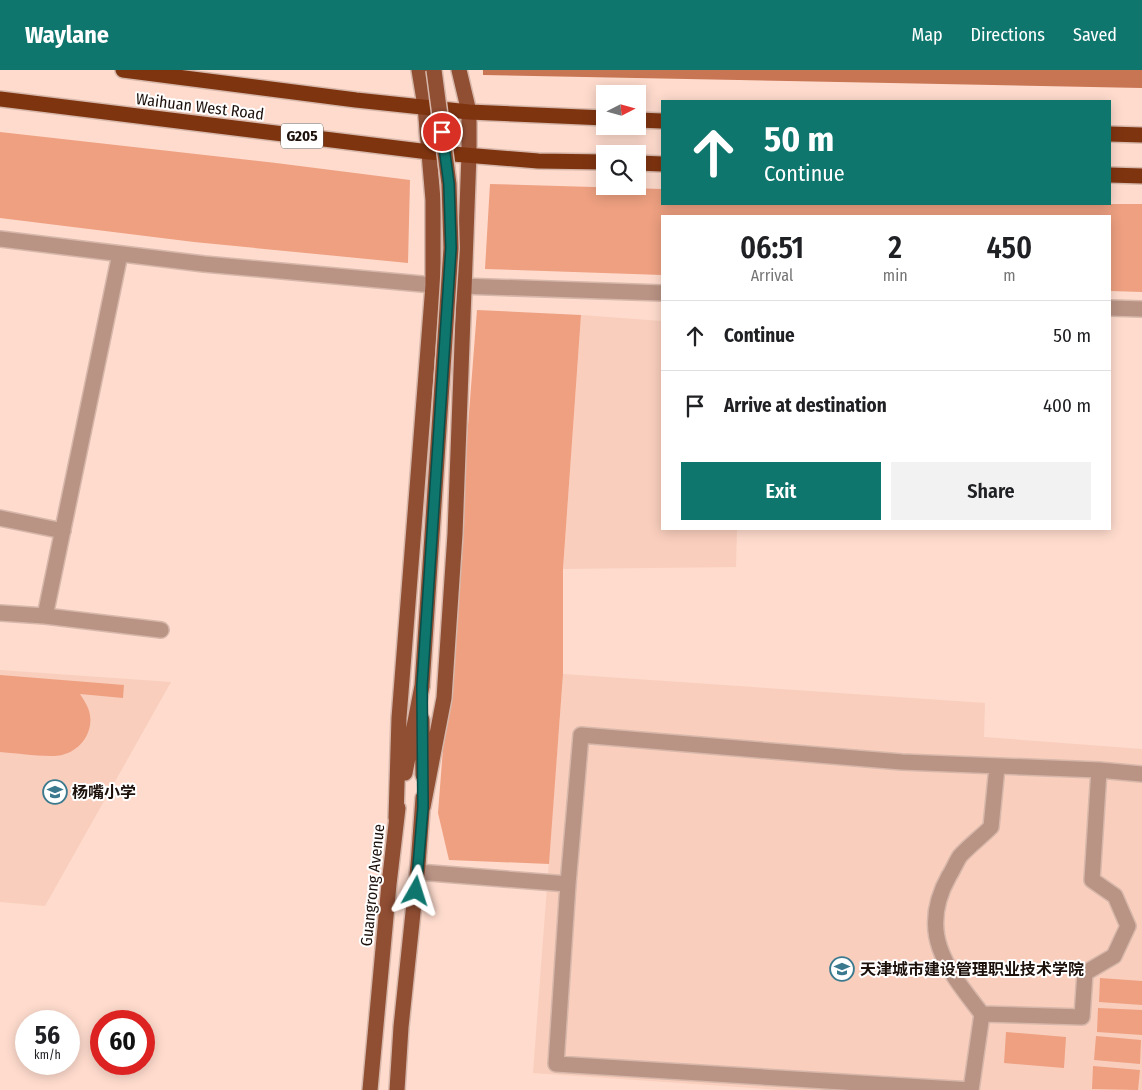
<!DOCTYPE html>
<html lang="en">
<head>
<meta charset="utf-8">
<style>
	body { margin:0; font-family:"Fira Sans Condensed","Noto Sans SC",sans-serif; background:#f2f2f2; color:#202124; height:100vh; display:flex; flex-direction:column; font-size:19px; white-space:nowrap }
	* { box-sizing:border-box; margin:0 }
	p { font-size:16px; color:#757577 }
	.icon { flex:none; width:28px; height:28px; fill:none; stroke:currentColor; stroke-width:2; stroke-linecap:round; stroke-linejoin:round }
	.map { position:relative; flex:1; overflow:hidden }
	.side { position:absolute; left:661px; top:145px; width:450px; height:315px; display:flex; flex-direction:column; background:#fff; border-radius:0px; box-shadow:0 2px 12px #0003 }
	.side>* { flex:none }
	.guide { position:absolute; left:661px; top:30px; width:450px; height:105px; border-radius:0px; box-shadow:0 2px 12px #0003; background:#0f766e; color:#fff; overflow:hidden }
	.needle { width:32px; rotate:84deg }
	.controls { position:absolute; left:596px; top:15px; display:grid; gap:10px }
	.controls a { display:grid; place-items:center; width:50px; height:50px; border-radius:0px; background:#fff; box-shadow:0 2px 12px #0003; font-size:25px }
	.speed { position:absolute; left:15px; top:940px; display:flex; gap:10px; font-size:25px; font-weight:700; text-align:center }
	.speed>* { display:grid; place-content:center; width:65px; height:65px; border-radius:50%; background:#fff; box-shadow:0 2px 12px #0003; line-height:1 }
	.speed small { font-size:12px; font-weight:400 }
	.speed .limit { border:8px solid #d22; background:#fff; color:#111 }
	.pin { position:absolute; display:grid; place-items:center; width:42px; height:42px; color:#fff; margin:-21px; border:2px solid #fff; border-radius:50%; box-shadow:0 1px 5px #0007 }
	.me { position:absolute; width:55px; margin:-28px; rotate:6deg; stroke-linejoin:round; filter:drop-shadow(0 0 4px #0008) }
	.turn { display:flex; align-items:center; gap:18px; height:105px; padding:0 20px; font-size:22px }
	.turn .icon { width:65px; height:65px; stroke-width:2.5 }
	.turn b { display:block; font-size:35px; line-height:42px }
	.eta { display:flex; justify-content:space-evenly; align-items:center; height:85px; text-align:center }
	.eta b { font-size:30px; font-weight:600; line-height:35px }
	.cta { display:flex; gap:10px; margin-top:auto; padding:10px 20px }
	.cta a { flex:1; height:58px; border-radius:0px; background:#0f766e; color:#fff; font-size:20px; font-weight:600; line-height:58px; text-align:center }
	.cta a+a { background:#f2f2f2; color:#202124 }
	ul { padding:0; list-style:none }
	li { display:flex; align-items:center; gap:15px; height:70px; padding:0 20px; border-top:1px solid #e0e0e0 }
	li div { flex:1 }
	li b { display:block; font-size:19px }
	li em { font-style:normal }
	header { display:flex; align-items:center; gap:30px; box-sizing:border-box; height:70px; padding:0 25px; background:#0f766e; color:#fff }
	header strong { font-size:24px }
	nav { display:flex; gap:28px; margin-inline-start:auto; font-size:18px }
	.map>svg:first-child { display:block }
	.built { fill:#f9cebd }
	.green { fill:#eea081 }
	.water { fill:#c87553 }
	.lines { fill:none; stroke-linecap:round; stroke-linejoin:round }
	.minor-casing { stroke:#d6b7aa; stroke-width:18 }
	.major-casing { stroke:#d6b7aa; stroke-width:18 }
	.highway-casing { stroke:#d6b7aa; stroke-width:18 }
	.minor { stroke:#b99384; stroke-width:15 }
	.major { stroke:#904e33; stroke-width:15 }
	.highway { stroke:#7f3410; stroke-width:15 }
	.major-bridge-casing { stroke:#d6b7aa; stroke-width:18; stroke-linecap:butt }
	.major-bridge { stroke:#904e33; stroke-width:15 }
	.route-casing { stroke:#0a4d48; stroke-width:12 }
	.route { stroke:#0f766e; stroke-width:9 }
	.labels { text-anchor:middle; stroke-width:4; stroke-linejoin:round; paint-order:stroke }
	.shield { fill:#fff; stroke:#615855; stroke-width:1 }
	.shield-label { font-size:15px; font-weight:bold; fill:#1d110c }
	.street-label { font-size:16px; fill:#1d110c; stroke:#fff }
	.poi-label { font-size:16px; font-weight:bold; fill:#1d110c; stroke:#fff; text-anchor:start }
</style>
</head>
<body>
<header>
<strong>Waylane</strong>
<nav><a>Map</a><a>Directions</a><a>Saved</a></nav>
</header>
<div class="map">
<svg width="1142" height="1020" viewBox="0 0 1142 1020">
	<rect width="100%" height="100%" fill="#fedbcd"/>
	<path class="built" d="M581 245 662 251V459H737L736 497 563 499Z
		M0 600 171 612 45 836 0 832Z
		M563 604 985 633 984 667 1142 679V1020H781L533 1003Z"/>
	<path class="green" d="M0 62 276 93 410 110 408 193 194 172 0 148Z
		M490 114 662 119V134H1142V222L1110 221V146H662V205L485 199Z
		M477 240 581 245 563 499V604L549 794 449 790 438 743Z
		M0 605 124 615 123 628 80 624C83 629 86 633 88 638 96 658 83 680 62 685 49 688 15 683 0 682Z
		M1100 908 1142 911V935L1099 932Z
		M1098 938 1142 940V965L1097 962Z
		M1006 962 1066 967 1064 998 1004 993Z
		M1096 966 1141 970 1140 994 1094 990Z
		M1093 996 1140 1000 1138 1020 1092 1019Z"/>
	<path class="water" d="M483 0H1142V18L483 5Z"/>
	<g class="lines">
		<g class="minor-casing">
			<path id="minor" d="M0 169 204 194 433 215 662 223
				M1110 238 1142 239
				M0 448 63 461
				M0 543 45 546 120 184
				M45 546 161 560
				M997 697 991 757C981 767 969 776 960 786 956 792 953 800 949 806 917 863 947 899 982 944L1082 947 1085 903 1114 886 1128 856 1115 826 1092 810 1099 700
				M418 802 568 814
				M982 944 971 1020 556 994 568 814 581 665 902 692 1099 700 1142 704"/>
		</g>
		<g class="major-casing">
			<path id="major" d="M422 650 423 705
				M405 703 422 616
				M423 737 444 628 455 464 469 84V42L459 0
				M396 748 399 648 433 215V130L425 36 419 0
				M370 1020 389 814 398 738
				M397 1020 401 957 418 795 423 728"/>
		</g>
		<g class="highway-casing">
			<path id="highway" d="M123 0 356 30 469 42 605 48
				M0 29 429 82 538 91 605 92
				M638 50 662 51
				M1110 64 1142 65
				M638 93 662 94
				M1110 105 1142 106"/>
		</g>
		<use href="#minor" class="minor"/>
		<use href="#major" class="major"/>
		<use href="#highway" class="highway"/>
		<g class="major-bridge-casing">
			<path id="major-bridge" d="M422 616 451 178 449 114 434 0"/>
		</g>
		<use href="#major-bridge" class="major-bridge"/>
	</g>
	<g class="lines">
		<g class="route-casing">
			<path id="route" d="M416 821 423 737 422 616 451 178 449 114 442 62"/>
		</g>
		<use href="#route" class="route"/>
	</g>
	<defs>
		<g id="school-ring" transform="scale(1.25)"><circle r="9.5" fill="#fff" stroke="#3b798e" stroke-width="1.5"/><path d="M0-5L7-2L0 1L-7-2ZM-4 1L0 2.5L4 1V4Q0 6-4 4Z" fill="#3b798e"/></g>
		<g id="university-ring" transform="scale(1.25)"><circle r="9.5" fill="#fff" stroke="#3b798e" stroke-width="1.5"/><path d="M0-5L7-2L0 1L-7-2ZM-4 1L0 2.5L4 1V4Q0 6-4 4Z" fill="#3b798e"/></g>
	</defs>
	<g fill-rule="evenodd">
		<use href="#school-ring" x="55" y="722"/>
		<use href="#university-ring" x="842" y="899"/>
	</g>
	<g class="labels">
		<rect class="shield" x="281" y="53.5" width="42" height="25" rx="4"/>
		<g class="shield-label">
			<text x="302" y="71">G205</text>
		</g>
		<g class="street-label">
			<text transform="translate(200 36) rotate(7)" y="6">Waihuan West Road</text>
			<text transform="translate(372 815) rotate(-84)" y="6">Guangrong Avenue</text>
		</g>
		<g class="poi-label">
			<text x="72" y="728">杨嘴小学</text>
			<text x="860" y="905">天津城市建设管理职业技术学院</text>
		</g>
	</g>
</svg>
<div class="controls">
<a><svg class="needle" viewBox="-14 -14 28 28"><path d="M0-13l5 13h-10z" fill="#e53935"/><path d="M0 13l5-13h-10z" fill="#757577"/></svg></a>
<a><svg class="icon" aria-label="search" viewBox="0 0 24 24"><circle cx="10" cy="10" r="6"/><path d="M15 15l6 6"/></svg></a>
</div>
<div class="speed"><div>56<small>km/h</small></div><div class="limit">60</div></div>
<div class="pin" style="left:442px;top:62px;background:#d93025"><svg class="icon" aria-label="arrive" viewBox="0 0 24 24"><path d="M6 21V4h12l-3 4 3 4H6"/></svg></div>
<svg class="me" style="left:416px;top:821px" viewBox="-20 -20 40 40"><path d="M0-17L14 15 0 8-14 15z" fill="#0f766e" stroke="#fff" stroke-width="4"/></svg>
<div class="guide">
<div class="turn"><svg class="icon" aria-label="ahead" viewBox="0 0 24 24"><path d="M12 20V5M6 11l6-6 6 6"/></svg><div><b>50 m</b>Continue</div></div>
</div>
<section class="side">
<div class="eta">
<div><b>06:51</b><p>Arrival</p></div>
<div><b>2</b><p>min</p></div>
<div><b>450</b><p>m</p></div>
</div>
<ul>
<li><svg class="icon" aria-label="ahead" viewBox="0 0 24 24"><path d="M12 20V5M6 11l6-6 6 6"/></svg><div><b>Continue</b></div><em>50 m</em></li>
<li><svg class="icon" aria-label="arrive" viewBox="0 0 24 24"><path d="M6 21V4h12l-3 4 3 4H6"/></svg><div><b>Arrive at destination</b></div><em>400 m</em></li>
</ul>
<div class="cta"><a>Exit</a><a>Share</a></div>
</section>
</div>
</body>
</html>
